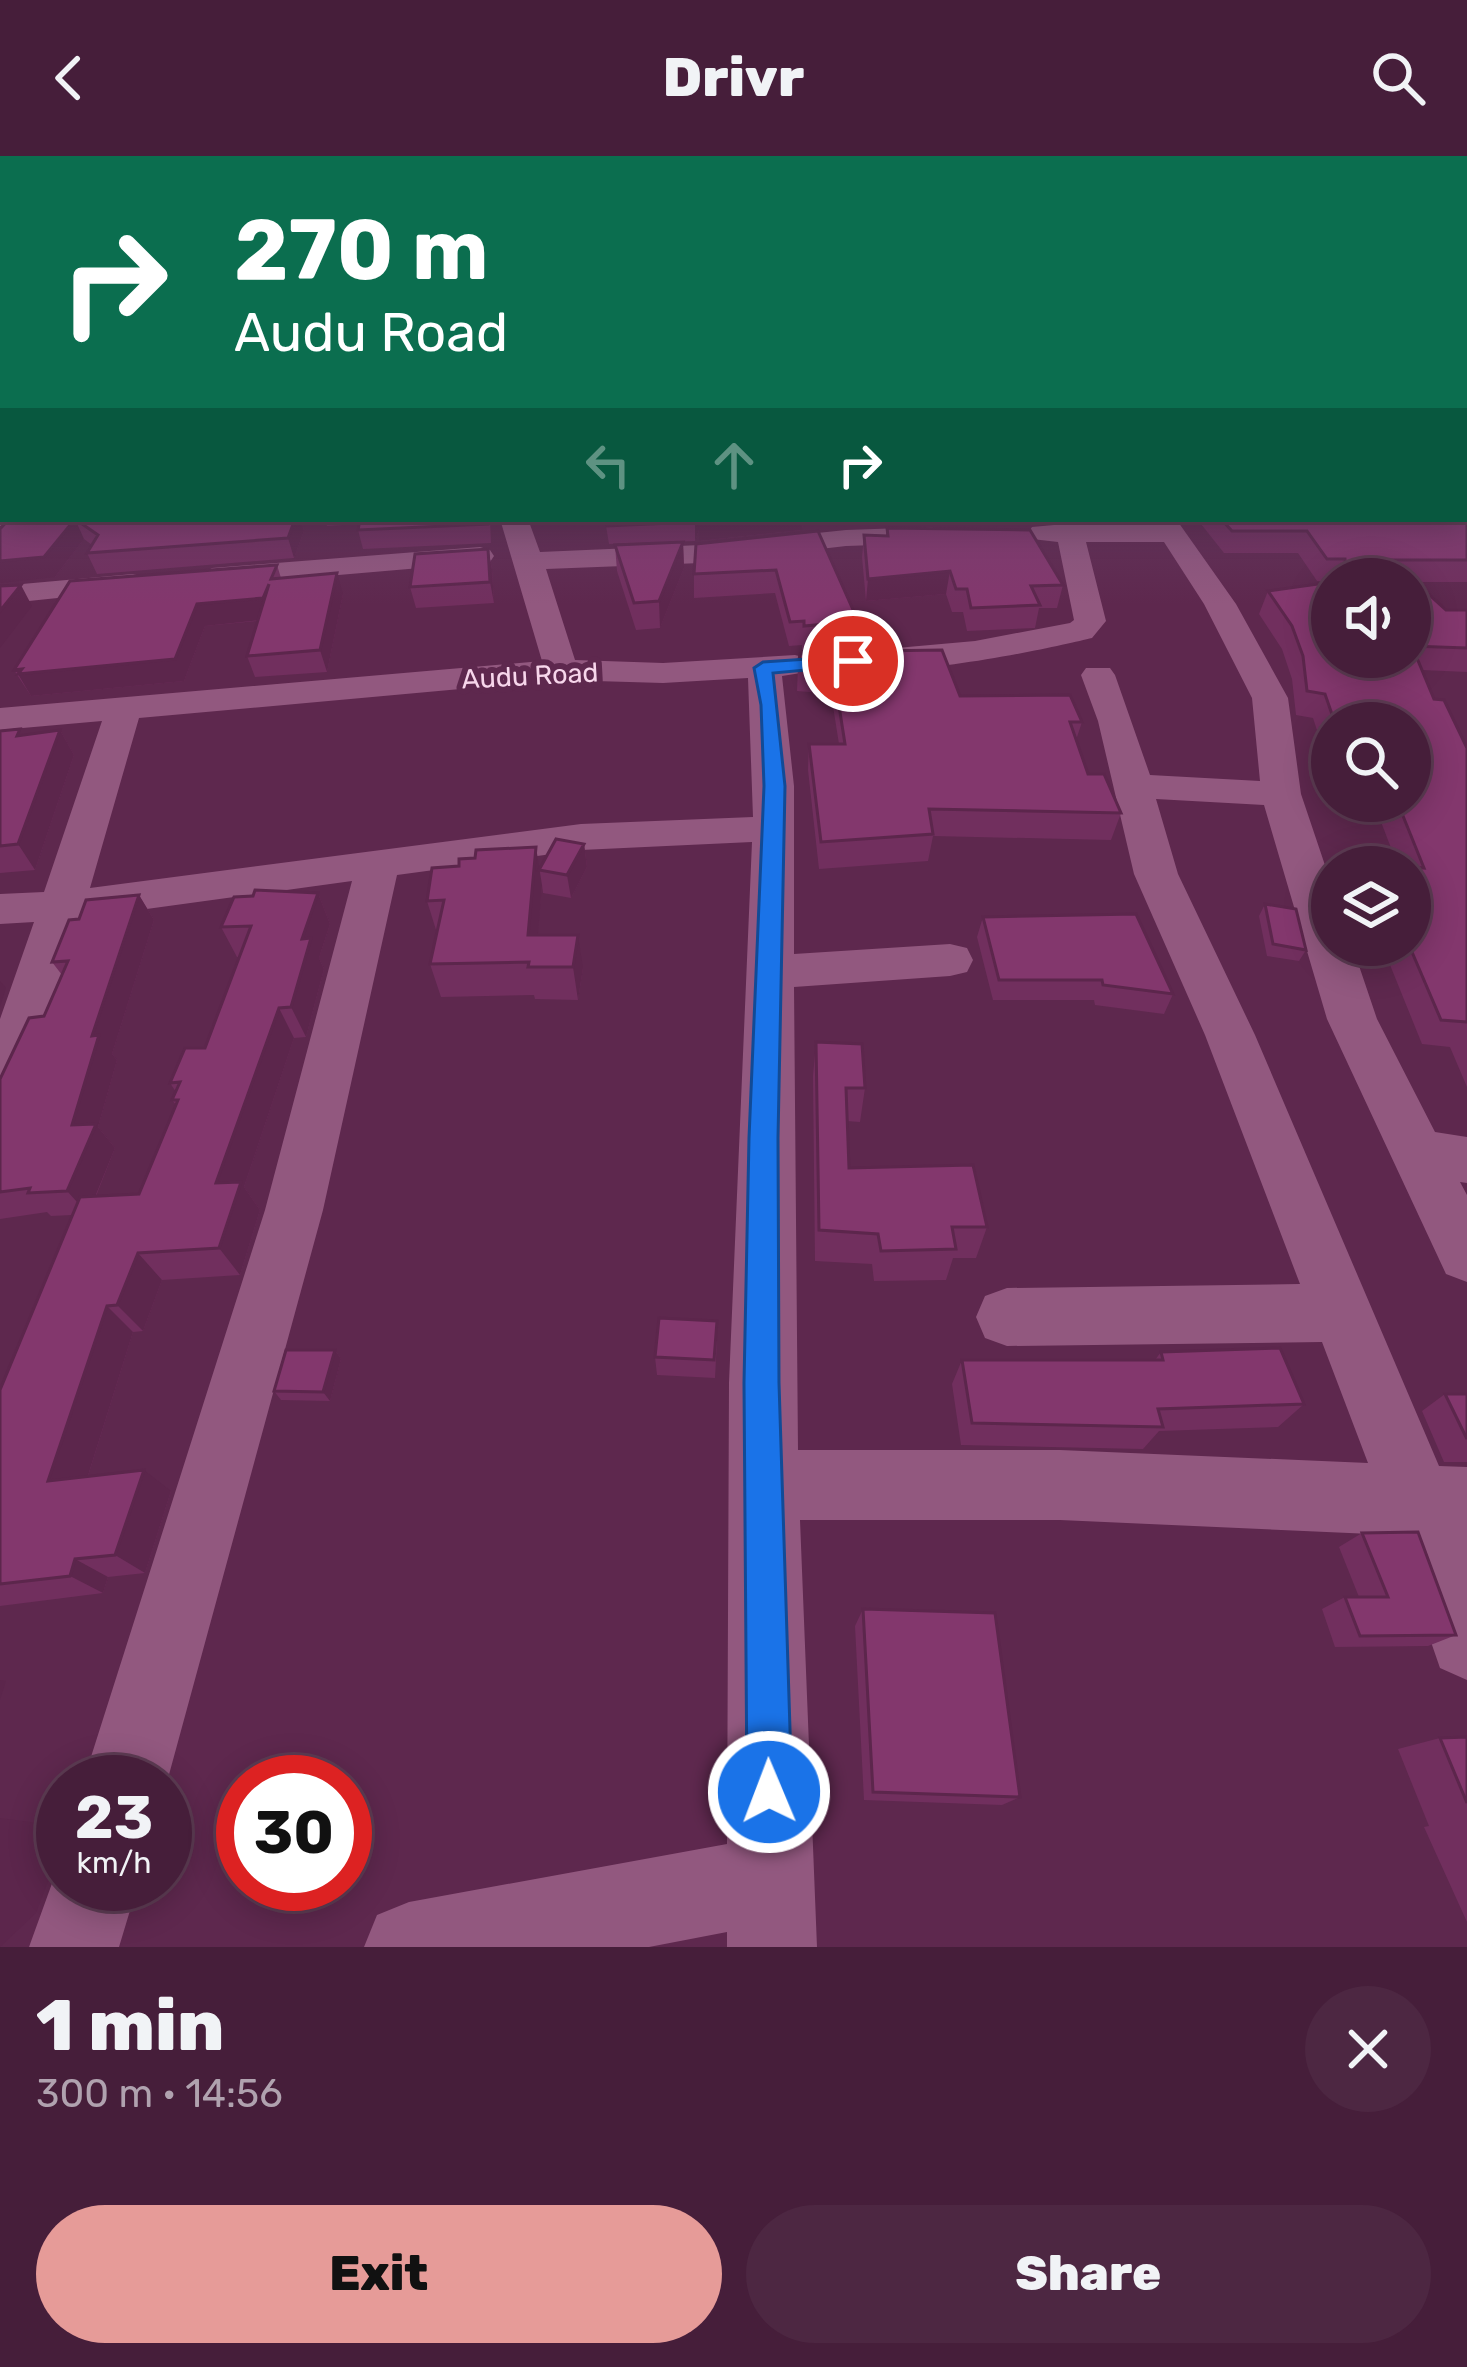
<!DOCTYPE html>
<html lang="en">
<head>
<meta charset="utf-8">
<style>
	body { margin:0; font-family:Rubik,sans-serif; background:#4d2742; color:#f1f3f6; height:100vh; display:flex; flex-direction:column; font-size:45px; white-space:nowrap }
	* { box-sizing:border-box; margin:0 }
	p { font-size:39px; color:#b0a2af }
	.icon { flex:none; width:66px; height:66px; fill:none; stroke:currentColor; stroke-width:2; stroke-linecap:round; stroke-linejoin:round }
	.map { position:relative; height:1791px; overflow:hidden }
	.panel { display:flex; flex-direction:column; background:#461e3a; flex:1 }
	.panel>* { flex:none }
	.top-card { position:absolute; left:0px; top:0px; width:1467px; height:366px; box-shadow:0 6px 30px #0003,0 0 0 3px #5e3c54; background:#0b6e4f; color:#fff; overflow:hidden }
	.controls { position:absolute; left:1311px; top:402px; display:grid; gap:24px }
	.controls a { display:grid; place-items:center; width:120px; height:120px; border-radius:50%; background:#461e3a; box-shadow:0 6px 30px #0003,0 0 0 3px #5e3c54; font-size:60px }
	.speed { position:absolute; left:36px; top:1599px; display:flex; gap:24px; font-size:60px; font-weight:700; text-align:center }
	.speed>* { display:grid; place-content:center; width:156px; height:156px; border-radius:50%; background:#461e3a; box-shadow:0 6px 30px #0003,0 0 0 3px #5e3c54; line-height:1 }
	.speed small { font-size:30px; font-weight:400 }
	.speed .limit { border:18px solid #d22; background:#fff; color:#111 }
	.pin { position:absolute; display:grid; place-items:center; width:102px; height:102px; color:#fff; margin:-51px; border:6px solid #fff; border-radius:50%; box-shadow:0 3px 12px #0007 }
	.me { position:absolute; width:132px; margin:-66px; rotate:359deg; stroke-linejoin:round; filter:drop-shadow(0 0 9px #0008) }
	.turn { display:flex; align-items:center; gap:42px; height:252px; padding:0 36px; font-size:54px }
	.turn .icon { width:156px; height:156px; stroke-width:2.5 }
	.turn b { display:block; font-size:84px; line-height:102px }
	.lanes { display:flex; align-items:center; height:114px; padding:0 36px; background:#0003; justify-content:center; gap:60px; direction:ltr }
	.lanes .off { opacity:.35 }
	.round { display:grid; place-items:center; flex:none; width:126px; height:126px; border-radius:63px; background:#4d2742 }
	.headline { display:flex; align-items:center; justify-content:space-between; height:204px; padding:0 36px }
	h1 { font-size:72px; font-weight:800; line-height:90px }
	.primary-button { display:flex; gap:24px; margin-top:auto; padding:24px 36px }
	.primary-button a { flex:1; height:138px; border-radius:72px; background:#e69b98; color:#111; font-size:48px; font-weight:800; line-height:138px; text-align:center }
	.primary-button a+a { background:#4d2742; color:#f1f3f6 }
	header { display:flex; justify-content:space-between; align-items:center; height:156px; padding:0 36px; background:#461e3a; font-size:54px; font-weight:800 }
	.map>svg:first-child { display:block }
	.lines { fill:none; stroke-linecap:round; stroke-linejoin:round }
	.minor { fill:#92587f; fill-rule:evenodd }
	.wall { fill:#712f5e }
	.shaded-wall { fill:#5c264c }
	.building { fill:#83376d; stroke:#5c264c; stroke-width:3 }
	.route { fill:#1a73e8; stroke:#114b97; stroke-width:3 }
	.labels { text-anchor:middle; stroke-width:12; stroke-linejoin:round; paint-order:stroke }
	.far-street-label { font-size:27px; fill:#f7d6eb; stroke:#5e284e }
</style>
</head>
<body>
<header><svg class="icon" aria-label="back" viewBox="0 0 24 24"><path d="M15 5l-7 7 7 7"/></svg>Drivr<svg class="icon" aria-label="search" viewBox="0 0 24 24"><circle cx="10" cy="10" r="6"/><path d="M15 15l6 6"/></svg></header>
<div class="map">
<svg width="1467" height="1791" viewBox="0 0 1467 1791">
	<rect width="100%" height="100%" fill="#5e284e"/>
	<g class="lines">
		<path class="minor" d="M0 203 3 204V218L0 217Z
			M3 351V363H14L0 370Z
			M500 363H528L540 396 701 389 846 374 932 371 946 379 932 387 846 390 701 407 546 413 575 504 663 507 795 499 807 502 812 509 807 516 782 520 794 630V798L950 788 967 792 973 804 967 816 950 820 794 831 798 1294H1060L1368 1307 1322 1186 1007 1190 985 1182 976 1161 985 1140 1007 1132 1300 1128 1205 879 1134 718 1098 565 1081 519 1086 512H1110L1115 519 1150 619 1260 625 1252 542 1204 448 1164 386H1086L1106 465 1092 482C1056 491 878 530 857 504L874 494 975 485 1070 467 1074 464 1058 386 1032 383 1028 377 1032 371 1054 369 1053 363H1081L1082 369H1153L1148 363H1176L1236 448 1288 542 1301 638 1332 730V789H1352L1377 863 1435 976 1467 981V1027L1460 1026 1467 1039V1126L1446 1118 1327 863 1264 649 1156 643 1178 718 1255 879 1439 1310 1467 1311V1524L1440 1512 1394 1379 1060 1364H800L817 1791H727V1776L649 1791H364L377 1759 409 1746 727 1688 729 1227 752 686 581 694 397 719 323 1054 167 1626 165 1630V1626H83L265 1054 352 725 81 762 52 862 18 917 0 922V863L34 766 0 768V738L44 736 102 565 0 574V552L542 505ZM748 522 753 661 581 668 90 732 139 562 561 524 663 527Z
			M480 391 490 394 494 400 490 406 212 430 197 421 212 412Z
			M133 418 144 421 148 427 144 433 0 448V430Z
			M63 1697V1728H138L119 1791H29Z"/>
	</g>
	<path class="wall" d="M0 214H3V324H0Z
		M1467 325V426H1415L1446 454H1467V516L1422 514 1434 543 1467 592V931L1450 891 1422 888 1382 789H1410V711H1360L1362 707 1398 710 1373 645H1410V567H1332L1331 617 1313 562 1296 559 1292 523 1282 493 1259 458 1268 435 1410 423H1332V425H1317L1298 397H1224L1197 363H1464Z
		M9 363H301L304 375 294 402 97 418 87 397 92 389 84 383 55 421Z
		M325 363H490L491 387 363 393 358 374 359 368 327 370Z
		M601 363H803L802 374 699 385V374L695 385 609 388 605 364Z
		M887 372 1063 429 1057 452H1039L1035 472 967 475 963 456H952L946 438 866 445 862 401 864 379 886 380Z
		M818 375 858 465 856 490 802 494V489L789 490 775 437 694 442V418Z
		M683 386 684 412 660 472 636 474 617 415 615 389Z
		M488 393 492 413 494 447 416 452 410 431Z
		M277 409 281 422 343 438 327 516 255 521 247 500 257 465 205 470 184 525 31 540 14 514Z
		M874 500 960 540 1082 566 1076 584 1088 618 1121 657 1111 684 933 680 928 705 819 713 808 614 809 588H839L832 544H825L823 537 797 535 798 510Z
		M60 574 74 599 35 714 0 717V575L24 579Z
		M584 688 587 711 571 742 543 737 542 729 537 779 583 812 578 844 535 843 534 839 441 841 430 808 437 777 427 745 540 712Z
		M318 737 330 768 319 802 324 813 306 881 294 882 244 1031 260 1054 240 1119 162 1124 143 1175 133 1176 88 1320 171 1335 145 1417 108 1421 103 1437 0 1450V1234L72 1059 51 1060 47 1056 0 1063V923L44 860 62 819 52 806 79 763 139 739 154 764 112 898 117 904 98 971 115 992 96 1040 139 1038 176 949 172 944 176 936 170 927 205 892 239 801H237L221 771Z
		M1265 748 1306 794 1299 805 1267 800 1259 760Z
		M983 761 1173 838 1164 858 1095 849 1094 844H993L977 781Z
		M816 886 865 932 860 966 847 965 849 1012 987 1071 976 1102H953L946 1124 874 1125 872 1108 815 1105 813 920Z
		M717 1184 715 1222 657 1219 655 1201Z
		M335 1194 341 1203 330 1245 281 1244 274 1235Z
		M1161 1196 1304 1248 1278 1271 1159 1275 1143 1293 961 1289 952 1228 962 1204H1155Z
		M1445 1238H1467V1306H1444L1422 1255Z
		M1362 1377 1456 1479 1428 1490 1335 1491 1322 1453 1345 1441H1359L1339 1391Z
		M863 1453 1020 1641 1002 1649 864 1644 855 1470Z
		M1467 1581V1766L1424 1671 1429 1670 1398 1593 1440 1582Z"/>
	<path class="shaded-wall" d="M75 363 84 383 55 421 0 427V405Z
		M295 363H301L304 375 294 402 288 382Z
		M695 363H803L802 374 699 385V374L695 385Z
		M683 386 684 412 660 472 659 445Z
		M488 393 492 413 494 447 490 426Z
		M950 415 946 438 866 445 868 423Z
		M337 417 343 438 327 516 320 494Z
		M21 429 32 450 0 492V455Z
		M263 442 271 463 205 470 184 525 31 540 18 518 197 448Z
		M60 574 74 599 35 714 18 688Z
		M584 688 587 711 571 742 567 719Z
		M536 691 542 729 535 812 528 779Z
		M318 737 330 768 319 802 324 813 306 881 291 851 302 783Z
		M139 739 154 764 112 898 117 904 98 971 115 992 88 1058 67 1035 72 969 92 880Z
		M578 779 583 812 578 844 573 811Z
		M0 825 6 832 0 851Z
		M279 852 294 882 244 1031 260 1054 240 1119 219 1092 216 1027Z
		M138 1097 162 1124 143 1175 117 1149Z
		M107 1150 133 1176 80 1345 48 1325Z
		M335 1194 341 1203 330 1245 323 1236Z
		M144 1314 171 1335 145 1417 115 1399Z
		M75 1403 108 1421 103 1437 70 1420Z
		M0 1524 6 1525 0 1544Z
		M0 1662 45 1668 52 1715 36 1757 0 1791Z"/>
	<path class="building" d="M0 214H3V306H0Z
		M1464 325H1467V404H1391L1446 454H1467V492L1412 490 1434 543 1444 544 1467 592V866L1441 864 1409 789 1410 711H1364L1362 707 1424 712 1397 645H1410V567H1335L1325 538 1307 535 1303 500 1292 470 1268 435 1332 426V501H1410V423H1347L1345 403H1327L1307 375H1232L1221 363H1464Z
		M9 363H295L288 382 87 397 98 379 75 363 44 401 0 405V373Z
		M360 363H488V368L358 374Z
		M606 363H695L694 366 607 370Z
		M699 363H730L699 366Z
		M887 372 1030 374 1063 429 1031 430 1040 449 971 452 967 433H956L950 415 868 423 864 379 888 380Z
		M818 375 858 465 804 470V465L790 466 776 414 694 418 696 388Z
		M683 386 659 445 634 447 615 389Z
		M488 393 490 426 410 431 415 398Z
		M277 409 271 423 337 417 320 494 247 500 269 428 263 442 197 448 175 503 18 518 22 513 14 514 70 425Z
		M21 429 0 455V430Z
		M871 493 875 502 874 495 942 494 960 540 1070 539 1082 566H1070L1088 618H1104L1121 657 929 653 933 678 821 686 809 588H845L834 518H826L825 511 798 510 800 498Z
		M20 573 17 580 60 574 18 688 0 690V575Z
		M556 683 584 688 567 719 539 714Z
		M536 691 528 779H578L573 811H528L529 806 430 808 444 744 427 745 432 712 459 710V703L475 702 476 694Z
		M255 734 318 737 302 783 311 782 291 851 279 852 216 1027 241 1026 219 1092 138 1097 117 1149 107 1150 48 1325 144 1314 115 1399 75 1403 70 1420 0 1428V1234L80 1041 139 1038 178 944H172L180 926 170 927 185 892H205L251 770 221 771 234 741 253 740Z
		M139 739 92 880 99 879 72 969 96 968 67 1035 28 1037 30 1032 0 1036V923L29 862 44 860 68 805 52 806 69 764 79 763 86 744Z
		M1265 748 1296 753 1306 794 1273 788Z
		M1136 758 1173 838 1103 829 1102 824H999L983 761Z
		M816 886 862 888 865 932H846L849 1012 973 1009 987 1071H952L956 1093 881 1095 878 1078 819 1074Z
		M659 1162 717 1165 714 1204 655 1201Z
		M1280 1192 1304 1248 1158 1253 1163 1271 972 1267 962 1204H1163L1161 1196Z
		M286 1194H335L323 1236 274 1235Z
		M1445 1238H1467V1283Z
		M1418 1376 1456 1479 1360 1480 1345 1441H1388L1362 1377Z
		M863 1453 995 1457 1020 1641 873 1636Z
		M1467 1581V1647L1440 1582Z"/>
	<linearGradient id="sky" x2="0" y2="1"><stop stop-color="#34162b"/><stop offset="0.44" stop-color="#68486e"/><stop offset="1" stop-color="#68486e" stop-opacity="0"/></linearGradient>
	<rect width="1467" height="448" fill="url(#sky)"/>
	<path class="route" d="M853 500 862 505 859 509 773 517 785 630 778 982 779 1227 792 1636 785 1652 769 1659 753 1652 747 1636 744 1227 749 982 764 630 761 549 754 512 763 506Z"/>
	<g class="labels">
		<g class="far-street-label">
			<text transform="translate(530 520) rotate(-3)" y="9">Audu Road</text>
		</g>
	</g>
</svg>
<div class="controls">
<a><svg class="icon" aria-label="sound" viewBox="0 0 24 24"><path d="M4 9h4l5-4v14l-5-4H4zM17 9q2 3 0 6"/></svg></a>
<a><svg class="icon" aria-label="search" viewBox="0 0 24 24"><circle cx="10" cy="10" r="6"/><path d="M15 15l6 6"/></svg></a>
<a><svg class="icon" aria-label="layers" viewBox="0 0 24 24"><path d="M12 4l9 5-9 5-9-5zM3 14l9 5 9-5"/></svg></a>
</div>
<div class="speed"><div>23<small>km/h</small></div><div class="limit">30</div></div>
<div class="pin" style="left:853px;top:505px;background:#d93025"><svg class="icon" aria-label="arrive" viewBox="0 0 24 24"><path d="M6 21V4h12l-3 4 3 4H6"/></svg></div>
<svg class="me" style="left:769px;top:1636px" viewBox="-20 -20 40 40"><circle r="17" fill="#1a73e8" stroke="#fff" stroke-width="3"/><path d="M0-11L8 9 0 5-8 9z" fill="#fff"/></svg>
<div class="top-card">
<div class="turn"><svg class="icon" aria-label="right" viewBox="0 0 24 24"><path d="M7 20v-9h11M14 6l5 5-5 5"/></svg><div><b>270 m</b>Audu Road</div></div>
<div class="lanes"><svg class="icon off" aria-label="left" viewBox="0 0 24 24"><path d="M17 20v-9H6M10 6l-5 5 5 5"/></svg><svg class="icon off" aria-label="ahead" viewBox="0 0 24 24"><path d="M12 20V5M6 11l6-6 6 6"/></svg><svg class="icon" aria-label="right" viewBox="0 0 24 24"><path d="M7 20v-9h11M14 6l5 5-5 5"/></svg></div>
</div>
</div>
<section class="panel">
<div class="headline"><div><h1>1 min</h1><p>300 m · 14:56</p></div><a class="round"><svg class="icon" aria-label="close" viewBox="0 0 24 24"><path d="M6 6l12 12M18 6L6 18"/></svg></a></div>
<div class="primary-button"><a>Exit</a><a>Share</a></div>
</section>
</body>
</html>
